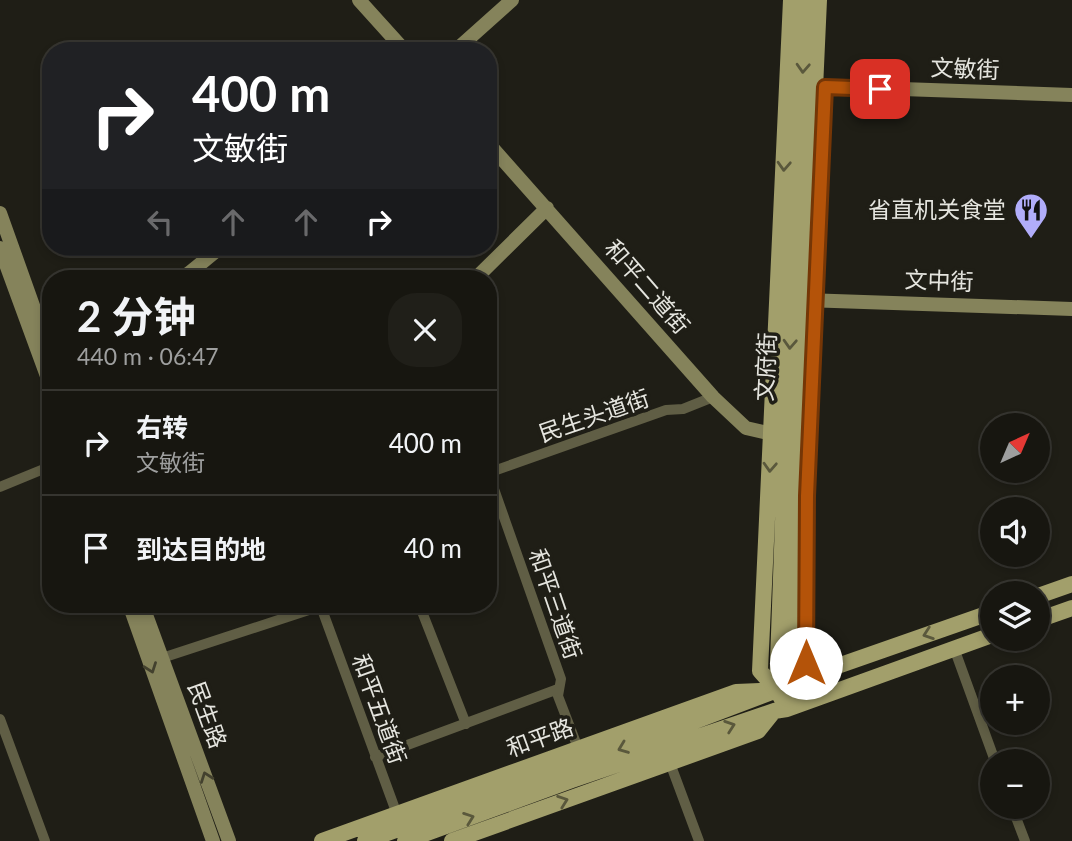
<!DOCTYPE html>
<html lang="zh">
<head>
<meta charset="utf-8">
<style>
	body { margin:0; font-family:Lato,"Noto Sans SC",sans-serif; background:#201f19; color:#f1f3f6; height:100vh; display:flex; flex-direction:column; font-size:26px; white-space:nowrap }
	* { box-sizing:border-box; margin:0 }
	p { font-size:23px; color:#9e9f9f }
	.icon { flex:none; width:38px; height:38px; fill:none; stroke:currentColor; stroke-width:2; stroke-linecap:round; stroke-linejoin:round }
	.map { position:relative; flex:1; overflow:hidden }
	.drawer { position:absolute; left:42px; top:270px; width:455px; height:343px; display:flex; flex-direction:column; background:#171610; border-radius:28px; box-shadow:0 4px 10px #0003,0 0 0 2px #363530 }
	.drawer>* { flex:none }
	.guide { position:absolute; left:42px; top:42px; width:455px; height:214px; border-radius:28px; box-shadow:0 4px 10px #0003,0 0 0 2px #363530; background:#202124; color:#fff; overflow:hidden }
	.needle { width:46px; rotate:44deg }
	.controls { position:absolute; left:980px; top:413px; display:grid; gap:14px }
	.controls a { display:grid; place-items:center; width:70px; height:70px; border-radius:50%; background:#171610; box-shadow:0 4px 10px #0003,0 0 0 2px #363530; font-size:35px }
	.pin { position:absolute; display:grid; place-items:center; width:60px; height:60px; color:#fff; margin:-30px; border-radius:14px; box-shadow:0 4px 10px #0006 }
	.me { position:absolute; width:77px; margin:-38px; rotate:0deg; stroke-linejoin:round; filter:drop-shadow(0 0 5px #0008) }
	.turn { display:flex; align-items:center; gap:24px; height:147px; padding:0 35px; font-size:32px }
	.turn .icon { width:91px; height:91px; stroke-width:2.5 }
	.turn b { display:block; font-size:49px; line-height:60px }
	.lanes { display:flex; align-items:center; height:66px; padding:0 35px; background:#0003; justify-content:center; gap:35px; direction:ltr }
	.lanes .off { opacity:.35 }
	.round { display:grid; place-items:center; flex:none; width:74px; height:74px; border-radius:28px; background:#201f19 }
	.headline { display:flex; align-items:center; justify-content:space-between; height:119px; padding:0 35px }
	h1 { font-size:42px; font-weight:700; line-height:52px }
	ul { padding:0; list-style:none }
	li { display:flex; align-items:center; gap:21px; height:105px; padding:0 35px; border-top:2px solid #363530 }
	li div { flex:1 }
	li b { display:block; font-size:26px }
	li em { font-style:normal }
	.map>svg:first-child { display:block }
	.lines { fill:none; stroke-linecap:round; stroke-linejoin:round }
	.street { stroke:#605e45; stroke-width:10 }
	.secondary { stroke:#85835b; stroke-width:14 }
	.primary { stroke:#a29f6b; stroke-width:16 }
	.oneway { stroke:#5a583c }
	.oneway2 { stroke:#43412e }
	.route-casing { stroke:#753606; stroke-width:18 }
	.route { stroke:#b45309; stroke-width:12 }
	.labels { text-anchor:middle; stroke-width:7; stroke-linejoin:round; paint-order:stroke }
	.street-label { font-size:23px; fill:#e5e5df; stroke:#1f1e16 }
	.poi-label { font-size:23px; fill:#e5e5df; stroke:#1f1e16; text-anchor:end }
</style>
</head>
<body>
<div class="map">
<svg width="1072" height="841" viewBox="0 0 1072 841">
	<rect width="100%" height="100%" fill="#1f1e16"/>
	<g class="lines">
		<path class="street" d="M488 472 561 679 558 696 578 748
			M488 473 666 410 683 409 713 397
			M0 487 51 466
			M320 604 398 817
			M419 604 466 724
			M954 648 995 761
			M162 658 321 606
			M0 719 45 841
			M375 757 558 689
			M670 763 699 841
			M1012 807 1025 841"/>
		<path class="secondary" d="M359 0 405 51
			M455 51 512 0
			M815 86 1072 95
			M488 143 713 397 746 428 781 436
			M0 213 51 356
			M0 248 51 387
			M176 278 188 274 221 247
			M476 278 547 208
			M805 300 1072 309
			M129 604 213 841
			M142 604 229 841"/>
		<path class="primary" d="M1038 596 1072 584
			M1038 620 1072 608
			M789 683 806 663 807 510
			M777 690 760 671 791 0
			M787 709 777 690 786 437 806 0
			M787 709 819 0
			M322 841 736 692 760 691
			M365 841 595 759 777 690 789 683 992 612
			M405 841 572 780 774 711 787 709 992 635
			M452 841 758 731 774 711"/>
	</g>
	<defs><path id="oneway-chevron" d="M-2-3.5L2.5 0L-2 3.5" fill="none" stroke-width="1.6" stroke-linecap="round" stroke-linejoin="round" transform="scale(1.75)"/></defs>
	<g class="oneway">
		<use href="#oneway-chevron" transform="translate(803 68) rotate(93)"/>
		<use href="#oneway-chevron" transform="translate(784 166) rotate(93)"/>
		<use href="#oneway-chevron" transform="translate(790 344) rotate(93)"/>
		<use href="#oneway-chevron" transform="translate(770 467) rotate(93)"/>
		<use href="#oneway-chevron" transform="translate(928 634) rotate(161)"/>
		<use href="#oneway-chevron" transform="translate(730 726) rotate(-19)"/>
		<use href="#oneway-chevron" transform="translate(623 748) rotate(159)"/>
		<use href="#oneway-chevron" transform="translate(563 801) rotate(-20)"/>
		<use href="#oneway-chevron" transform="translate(469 818) rotate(-20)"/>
	</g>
	<g class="oneway2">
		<use href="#oneway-chevron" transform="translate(151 668) rotate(70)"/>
		<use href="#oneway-chevron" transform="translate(206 777) rotate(-110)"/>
	</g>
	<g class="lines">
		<g class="route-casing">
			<path id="route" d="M806 663 807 496 825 87 880 89"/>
		</g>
		<use href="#route" class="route"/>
	</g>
	<defs>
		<g id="restaurant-pin" transform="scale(1.75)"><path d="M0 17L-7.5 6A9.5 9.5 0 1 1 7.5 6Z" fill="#b1adfa" stroke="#1f1e16"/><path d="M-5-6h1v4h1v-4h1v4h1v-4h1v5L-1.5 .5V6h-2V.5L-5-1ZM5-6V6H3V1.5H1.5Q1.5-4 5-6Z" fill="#111"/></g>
	</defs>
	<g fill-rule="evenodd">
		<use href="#restaurant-pin" x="1031" y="210"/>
	</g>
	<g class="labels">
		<g class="street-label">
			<text transform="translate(965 69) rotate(2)" y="8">文敏街</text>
			<text transform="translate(939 281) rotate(2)" y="8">文中街</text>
			<text transform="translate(647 287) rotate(49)" y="8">和平二道街</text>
			<text transform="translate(766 367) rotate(-87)" y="8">文府街</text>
			<text transform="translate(594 416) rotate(-19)" y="8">民生头道街</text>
			<text transform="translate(555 604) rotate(71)" y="8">和平三道街</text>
			<text transform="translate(379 709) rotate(70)" y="8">和平五道街</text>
			<text transform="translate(207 715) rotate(70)" y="8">民生路</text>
			<text transform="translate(540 738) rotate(-20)" y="8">和平路</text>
		</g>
		<g class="poi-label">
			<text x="1006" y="218">省直机关食堂</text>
		</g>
	</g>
</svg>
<div class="controls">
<a><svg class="needle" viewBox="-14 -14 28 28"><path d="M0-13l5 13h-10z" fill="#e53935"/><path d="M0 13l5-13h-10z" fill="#9e9f9f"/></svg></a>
<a><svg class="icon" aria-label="sound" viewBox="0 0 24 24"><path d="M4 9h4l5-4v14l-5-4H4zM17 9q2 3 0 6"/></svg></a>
<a><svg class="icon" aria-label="layers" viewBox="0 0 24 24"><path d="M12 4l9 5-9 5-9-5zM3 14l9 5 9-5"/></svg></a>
<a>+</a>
<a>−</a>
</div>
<div class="pin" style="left:880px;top:89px;background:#d93025"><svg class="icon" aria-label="arrive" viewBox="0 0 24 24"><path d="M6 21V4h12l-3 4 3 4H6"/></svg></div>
<svg class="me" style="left:806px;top:663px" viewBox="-20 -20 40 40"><circle r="19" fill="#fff"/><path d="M0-13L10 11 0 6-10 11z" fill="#b45309"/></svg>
<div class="guide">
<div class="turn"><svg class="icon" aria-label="right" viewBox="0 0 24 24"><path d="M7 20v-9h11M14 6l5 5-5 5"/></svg><div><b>400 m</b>文敏街</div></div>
<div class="lanes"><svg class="icon off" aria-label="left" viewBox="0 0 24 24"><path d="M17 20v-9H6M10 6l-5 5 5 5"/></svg><svg class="icon off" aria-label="ahead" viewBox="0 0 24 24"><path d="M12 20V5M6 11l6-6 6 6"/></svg><svg class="icon off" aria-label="ahead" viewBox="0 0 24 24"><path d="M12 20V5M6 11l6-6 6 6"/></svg><svg class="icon" aria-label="right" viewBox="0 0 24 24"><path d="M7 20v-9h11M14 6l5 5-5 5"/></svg></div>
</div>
<section class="drawer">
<div class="headline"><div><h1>2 分钟</h1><p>440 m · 06:47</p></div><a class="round"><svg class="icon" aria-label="close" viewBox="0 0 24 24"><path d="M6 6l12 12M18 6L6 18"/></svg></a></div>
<ul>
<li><svg class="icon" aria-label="right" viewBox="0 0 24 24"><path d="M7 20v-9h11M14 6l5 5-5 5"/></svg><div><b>右转</b><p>文敏街</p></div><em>400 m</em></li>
<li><svg class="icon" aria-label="arrive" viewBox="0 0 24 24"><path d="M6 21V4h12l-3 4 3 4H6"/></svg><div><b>到达目的地</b></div><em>40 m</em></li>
</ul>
</section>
</div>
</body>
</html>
